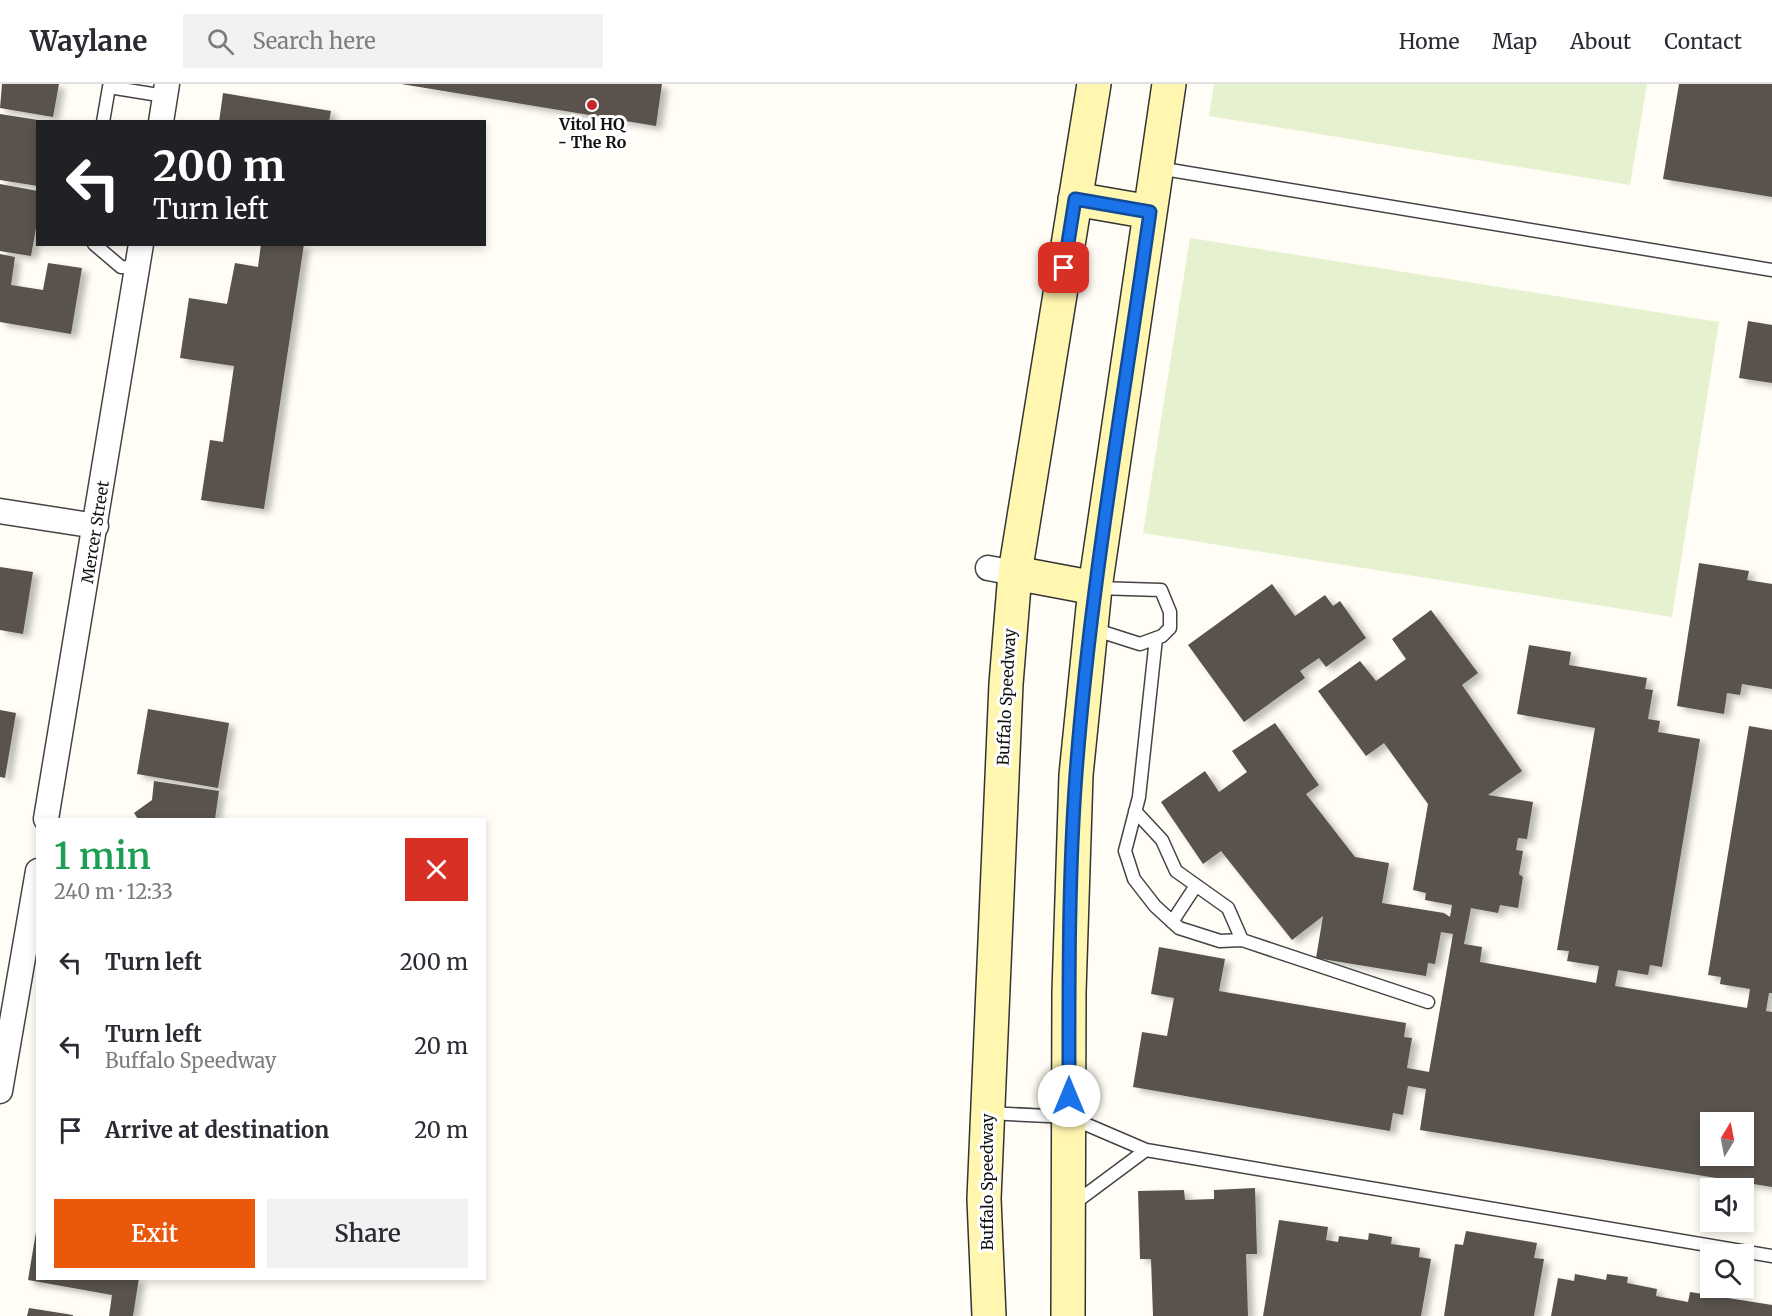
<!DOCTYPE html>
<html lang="en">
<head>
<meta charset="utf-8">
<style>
	body { margin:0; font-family:Merriweather,serif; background:#f2f2f3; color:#2b2b33; height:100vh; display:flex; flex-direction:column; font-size:22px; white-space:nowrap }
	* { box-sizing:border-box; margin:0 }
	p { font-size:20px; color:#7c7c81 }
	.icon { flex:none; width:33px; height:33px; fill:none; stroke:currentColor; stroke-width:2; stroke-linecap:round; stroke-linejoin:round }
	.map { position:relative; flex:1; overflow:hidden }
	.side { position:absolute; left:36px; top:734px; width:450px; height:462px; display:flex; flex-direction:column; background:#fff; border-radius:0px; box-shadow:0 3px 9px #0003 }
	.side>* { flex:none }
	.banner { position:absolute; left:36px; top:36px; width:450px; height:126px; border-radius:0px; box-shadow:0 3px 9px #0003; background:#202124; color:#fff; overflow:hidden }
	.needle { width:39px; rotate:10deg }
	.fabs { position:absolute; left:1700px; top:1028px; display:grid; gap:12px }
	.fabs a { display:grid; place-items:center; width:54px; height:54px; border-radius:0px; background:#fff; box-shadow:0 3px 9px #0003; font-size:30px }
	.pin { position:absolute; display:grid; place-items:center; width:51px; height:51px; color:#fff; margin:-26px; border-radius:12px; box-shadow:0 3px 9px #0006 }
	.me { position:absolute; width:66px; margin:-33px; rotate:0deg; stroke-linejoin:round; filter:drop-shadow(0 0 4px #0008) }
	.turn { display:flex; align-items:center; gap:21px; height:126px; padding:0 18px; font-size:27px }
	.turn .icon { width:78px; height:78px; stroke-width:2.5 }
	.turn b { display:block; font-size:42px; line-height:51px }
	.round { display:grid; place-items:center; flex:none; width:63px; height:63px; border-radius:0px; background:#f2f2f3 }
	.summary { display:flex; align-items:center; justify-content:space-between; height:102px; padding:0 18px }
	h1 { font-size:36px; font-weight:600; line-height:45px; color:#1e9e55 }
	.button { display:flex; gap:12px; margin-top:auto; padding:12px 18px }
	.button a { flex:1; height:69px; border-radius:0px; background:#ea580c; color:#fff; font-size:24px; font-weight:600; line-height:69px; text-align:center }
	.button a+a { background:#f2f2f3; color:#2b2b33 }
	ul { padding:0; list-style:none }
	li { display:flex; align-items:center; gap:18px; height:84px; padding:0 18px }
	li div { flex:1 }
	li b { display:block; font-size:22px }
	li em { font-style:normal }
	header { display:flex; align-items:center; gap:36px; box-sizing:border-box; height:84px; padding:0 30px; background:#fff; border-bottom:2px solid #e1e1e2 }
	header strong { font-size:28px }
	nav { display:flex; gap:33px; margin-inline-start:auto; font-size:21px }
	.search { width:420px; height:54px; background:#f2f2f3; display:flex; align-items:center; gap:15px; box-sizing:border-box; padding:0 21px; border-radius:0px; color:#7c7c81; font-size:22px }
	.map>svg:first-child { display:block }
	.pitch { fill:#e6f2cf }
	.building { fill:#5a524d; fill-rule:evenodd; filter:url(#shadow) }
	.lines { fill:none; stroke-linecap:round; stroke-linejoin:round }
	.service-casing { stroke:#444; stroke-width:15 }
	.minor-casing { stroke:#444; stroke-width:27 }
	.secondary-casing { stroke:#333; stroke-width:36 }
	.service { stroke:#fff; stroke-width:12 }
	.minor { stroke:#fff; stroke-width:24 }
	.secondary { stroke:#fff6b0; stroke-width:33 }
	.route-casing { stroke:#114b97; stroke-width:15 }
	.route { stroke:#1a73e8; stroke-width:10 }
	.poi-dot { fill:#c4262e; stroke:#fff; stroke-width:2 }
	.labels { text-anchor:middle; stroke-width:6; stroke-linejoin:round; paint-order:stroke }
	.poi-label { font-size:16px; font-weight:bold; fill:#111; stroke:#fff }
	.street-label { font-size:16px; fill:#111; stroke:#fff }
</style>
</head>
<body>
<header>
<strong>Waylane</strong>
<div class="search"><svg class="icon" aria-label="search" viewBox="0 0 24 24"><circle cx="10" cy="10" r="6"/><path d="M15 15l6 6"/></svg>Search here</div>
<nav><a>Home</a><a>Map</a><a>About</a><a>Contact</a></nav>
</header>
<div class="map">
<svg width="1772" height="1232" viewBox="0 0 1772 1232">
	<defs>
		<filter id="shadow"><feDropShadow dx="6" dy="4" stdDeviation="3" flood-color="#0004"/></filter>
	</defs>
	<rect width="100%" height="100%" fill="#fffdf5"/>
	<path class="pitch" d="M1214 0H1647L1630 101 1209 32Z
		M1190 154 1719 238 1672 533 1143 449Z"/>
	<path class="building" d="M2 0H59L53 33 0 24Z
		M401 0H662L656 42Z
		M1679 0H1772V113L1663 95Z
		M223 9 331 27 329 38H219Z
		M0 30 38 36V102L0 96Z
		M0 100 38 107V133L31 172 0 167Z
		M261 160H304L264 425 201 416 210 356 223 358 234 282 180 274 189 214 227 220 235 179 258 183Z
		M0 170 15 173 11 201 43 206 48 179 82 184 71 250 0 238Z
		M1748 237 1772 241V299L1739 294Z
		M1699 479 1749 487 1747 496 1772 500V605L1742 600 1740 611 1727 609 1724 630 1677 622Z
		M0 483 33 488 23 550 0 546Z
		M1272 500 1295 532 1325 511 1333 522 1340 517 1366 554 1326 583 1319 574 1300 587 1305 594 1244 638 1188 561Z
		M1431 526 1478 589 1462 601 1522 687 1488 711 1533 718 1527 755 1518 754 1516 766 1523 767 1519 790 1523 793 1518 824 1500 821 1498 829 1471 824 1464 860 1482 863 1480 878 1596 899 1599 882 1567 877 1569 867 1557 866 1595 644 1517 630 1529 561 1571 568 1569 581 1647 594 1645 605 1653 606 1648 635 1660 637 1658 648 1700 655 1662 883 1650 881 1648 891 1618 886 1615 902 1747 924 1750 905 1720 900 1721 893 1708 891 1749 642 1772 646V909H1769L1766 927 1772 928V1103L1420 1046 1426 1005 1408 1002 1403 1031 1393 1029 1390 1047 1133 1003 1142 948 1167 952 1174 914 1151 910 1159 863 1225 875 1219 907 1406 939 1404 953 1412 954 1407 984 1429 988 1453 850 1441 848 1435 880 1428 879 1426 892 1316 874 1323 832 1292 856 1221 767 1203 780 1161 718 1205 687 1219 708 1247 688 1232 667 1275 639 1319 701 1306 710 1355 773 1389 779 1382 819 1444 829 1450 833 1452 821 1425 816 1426 809 1413 806 1428 720 1384 659 1366 672 1318 607 1360 577 1376 597 1406 575 1392 555ZM1710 1038H1743V1071H1710Z
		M148 625 229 639 218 704 137 690Z
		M0 626 16 629 5 694 0 693Z
		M154 697 219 707 215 735H138L134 729 152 716Z
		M1255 1104 1257 1170H1246L1248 1232H1153L1151 1175H1140L1138 1107 1184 1106 1185 1116 1214 1115V1106Z
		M1279 1136 1328 1143 1326 1156 1338 1158 1339 1152 1368 1156 1369 1149 1392 1153 1391 1160 1420 1164 1419 1173 1431 1175 1421 1232H1263Z
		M1466 1147 1537 1159 1534 1174 1544 1175 1534 1232H1444L1455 1160 1463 1161Z
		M36 1148 38 1194H139L133 1232H109L112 1211 28 1196Z
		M1575 1190 1606 1196 1607 1190 1628 1193 1627 1199 1657 1205 1656 1212 1688 1218 1690 1208 1772 1221V1232H1551L1558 1194 1574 1197Z
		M29 1224 73 1231V1232H27Z"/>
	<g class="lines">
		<g class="service-casing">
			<path id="service" d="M103 38 109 3 165 12
				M1158 84 1772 186
				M94 160 121 183 138 184
				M1093 545 1140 560 1162 552 1170 544V528L1161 506 1096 504
				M1135 727 1162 756 1176 787 1228 824 1242 856 1220 857 1179 844 1155 822 1134 795 1125 767 1139 713 1156 554
				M1172 838 1195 803
				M1242 856 1428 918
				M988 1029 1069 1033 1146 1066 1772 1172
				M1072 1121 1146 1066"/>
		</g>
		<g class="minor-casing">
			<path id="minor" d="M161 38 167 0
				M0 427 96 442
				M988 484 1015 489
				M46 735 141 160
				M0 1007 38 787"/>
		</g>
		<g class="secondary-casing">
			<path id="secondary" d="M1075 115 1150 128
				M1015 489 1095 504
				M989 1232 984 1115 1006 600 1015 489 1094 0
				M1068 1232 1069 908 1076 691 1095 504 1169 0"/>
		</g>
		<use href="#service" class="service"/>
		<use href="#minor" class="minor"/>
		<use href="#secondary" class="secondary"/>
	</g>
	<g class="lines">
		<g class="route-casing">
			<path id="route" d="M1064 184 1075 115 1150 128C1124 315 1090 502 1076 690 1068 797 1069 905 1069 1012"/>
		</g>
		<use href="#route" class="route"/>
	</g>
	<circle class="poi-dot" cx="592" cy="21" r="6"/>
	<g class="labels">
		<g class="poi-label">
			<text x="592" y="46">Vitol HQ<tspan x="592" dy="18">- The Ro</tspan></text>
		</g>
		<g class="street-label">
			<text transform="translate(95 448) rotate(-81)" y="6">Mercer Street</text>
			<text transform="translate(1006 613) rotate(-87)" y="6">Buffalo Speedway</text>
			<text transform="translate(987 1098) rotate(-90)" y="6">Buffalo Speedway</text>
		</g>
	</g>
</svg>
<div class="fabs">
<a><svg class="needle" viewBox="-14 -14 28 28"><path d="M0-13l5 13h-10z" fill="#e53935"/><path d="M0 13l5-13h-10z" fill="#7c7c81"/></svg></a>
<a><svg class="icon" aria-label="sound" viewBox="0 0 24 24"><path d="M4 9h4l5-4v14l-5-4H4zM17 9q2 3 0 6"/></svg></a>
<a><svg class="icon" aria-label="search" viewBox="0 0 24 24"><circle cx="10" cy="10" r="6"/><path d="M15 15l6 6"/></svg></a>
</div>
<div class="pin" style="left:1064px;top:184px;background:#d93025"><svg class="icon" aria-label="arrive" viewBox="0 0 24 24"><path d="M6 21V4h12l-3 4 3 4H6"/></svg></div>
<svg class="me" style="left:1069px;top:1012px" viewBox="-20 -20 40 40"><circle r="19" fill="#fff"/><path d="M0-13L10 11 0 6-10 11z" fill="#1a73e8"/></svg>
<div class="banner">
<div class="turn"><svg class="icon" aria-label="left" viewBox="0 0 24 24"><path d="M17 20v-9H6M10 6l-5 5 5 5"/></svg><div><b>200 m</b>Turn left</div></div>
</div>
<section class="side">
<div class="summary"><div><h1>1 min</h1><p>240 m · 12:33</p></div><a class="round" style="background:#d93025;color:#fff"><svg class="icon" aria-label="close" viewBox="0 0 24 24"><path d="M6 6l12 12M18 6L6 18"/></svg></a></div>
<ul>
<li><svg class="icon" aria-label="left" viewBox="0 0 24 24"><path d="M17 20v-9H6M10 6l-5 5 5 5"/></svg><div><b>Turn left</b></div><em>200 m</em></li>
<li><svg class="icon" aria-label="left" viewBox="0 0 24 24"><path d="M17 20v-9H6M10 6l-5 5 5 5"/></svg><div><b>Turn left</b><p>Buffalo Speedway</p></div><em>20 m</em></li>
<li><svg class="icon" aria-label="arrive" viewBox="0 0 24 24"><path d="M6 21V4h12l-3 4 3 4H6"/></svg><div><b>Arrive at destination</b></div><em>20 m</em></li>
</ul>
<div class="button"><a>Exit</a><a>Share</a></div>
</section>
</div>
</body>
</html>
